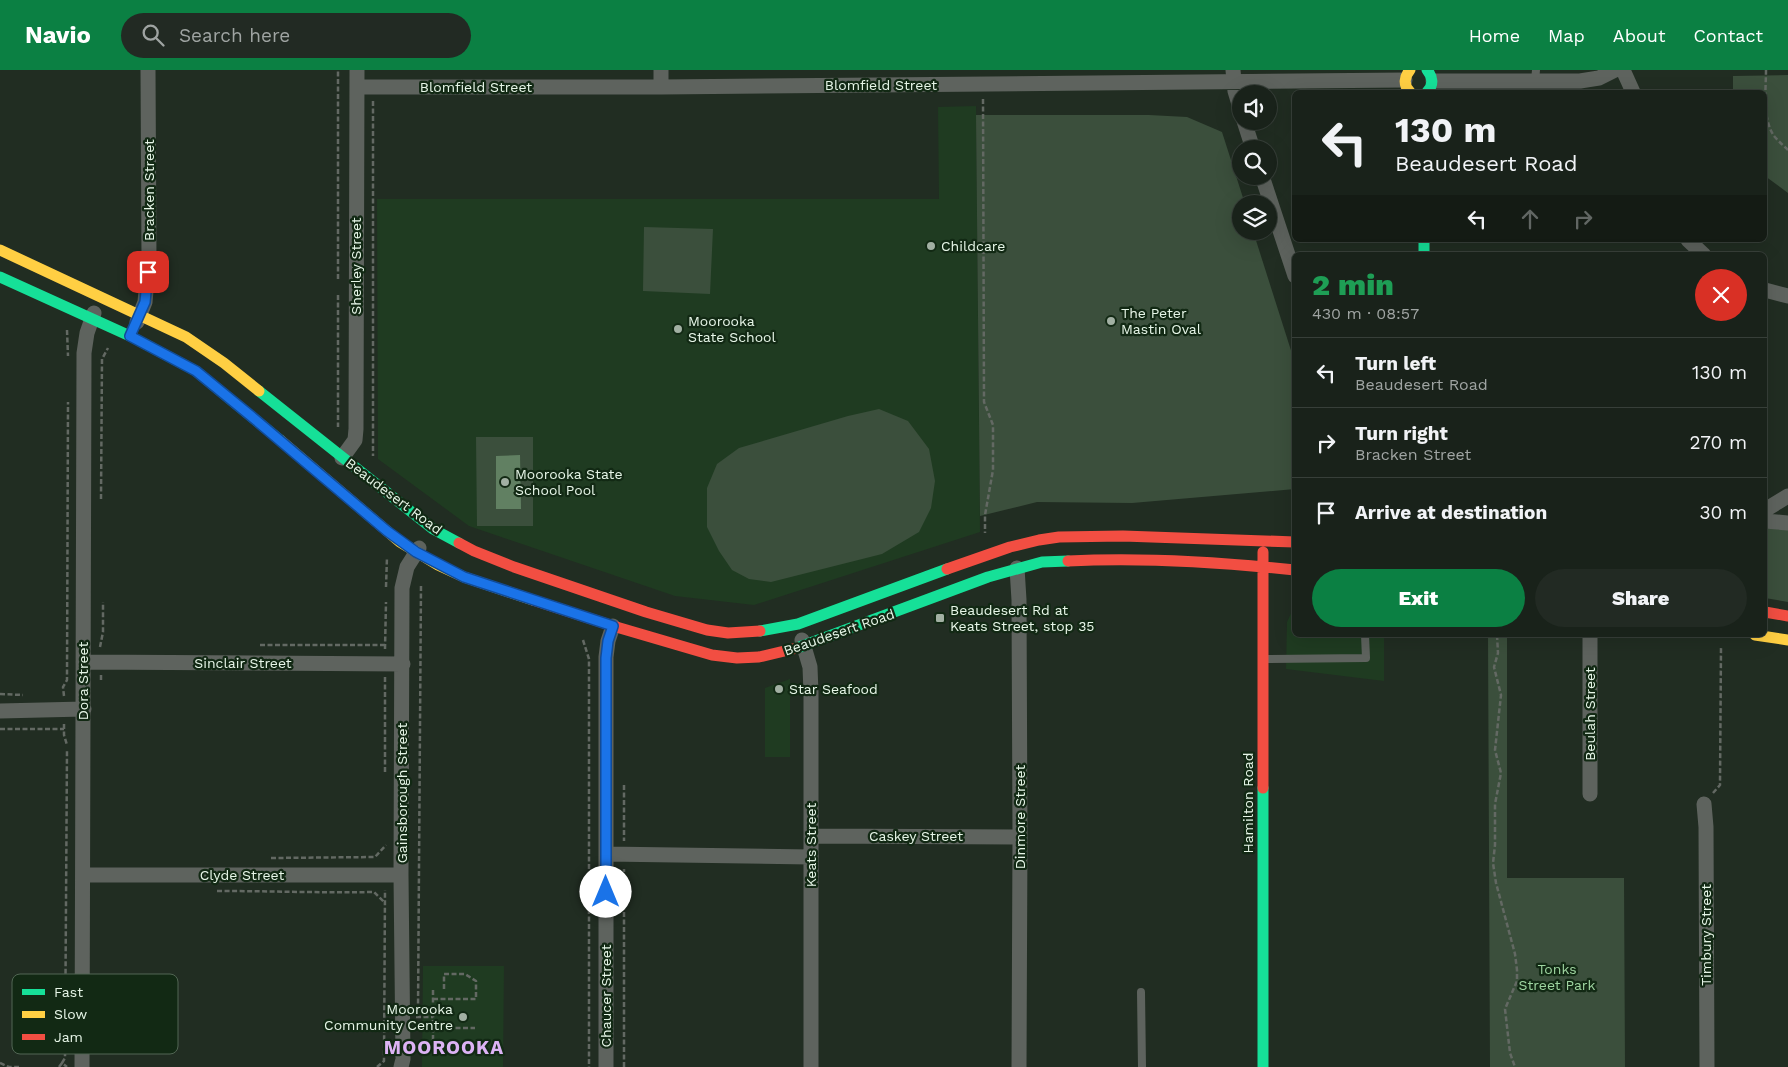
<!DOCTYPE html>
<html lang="en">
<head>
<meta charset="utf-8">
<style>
	body { margin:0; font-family:"Work Sans",sans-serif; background:#222a23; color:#f1f3f6; height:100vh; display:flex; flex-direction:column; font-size:19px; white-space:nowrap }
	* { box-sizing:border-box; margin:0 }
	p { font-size:16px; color:#9fa4a2 }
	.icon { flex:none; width:28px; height:28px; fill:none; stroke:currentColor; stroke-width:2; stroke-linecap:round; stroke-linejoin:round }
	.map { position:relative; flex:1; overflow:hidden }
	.details { position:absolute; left:1292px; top:182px; width:475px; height:385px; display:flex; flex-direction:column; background:#19221a; border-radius:8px; box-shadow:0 5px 20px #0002,0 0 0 1px #373f39 }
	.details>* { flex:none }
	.top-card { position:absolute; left:1292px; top:20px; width:475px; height:152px; border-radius:8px; box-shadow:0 5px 20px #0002,0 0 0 1px #373f39; background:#19221a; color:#f1f3f6; overflow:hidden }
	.fabs { position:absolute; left:1232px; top:15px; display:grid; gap:10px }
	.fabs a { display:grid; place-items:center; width:45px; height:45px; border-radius:50%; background:#19221a; box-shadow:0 5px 20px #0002,0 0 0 1px #373f39; font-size:25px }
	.pin { position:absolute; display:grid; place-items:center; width:42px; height:42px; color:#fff; margin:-21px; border-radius:10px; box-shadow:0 2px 8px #0006 }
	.me { position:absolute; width:55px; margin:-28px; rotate:0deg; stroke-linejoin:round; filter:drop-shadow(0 0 4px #0008) }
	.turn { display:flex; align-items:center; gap:18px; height:105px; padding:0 20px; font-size:22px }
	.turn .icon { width:65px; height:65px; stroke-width:2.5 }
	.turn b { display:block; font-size:35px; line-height:42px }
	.lanes { display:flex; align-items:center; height:48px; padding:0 20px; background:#0003; justify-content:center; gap:25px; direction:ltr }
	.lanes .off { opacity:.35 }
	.round { display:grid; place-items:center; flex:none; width:52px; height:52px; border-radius:26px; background:#222a23 }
	.headline { display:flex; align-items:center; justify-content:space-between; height:85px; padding:0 20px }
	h1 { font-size:30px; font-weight:800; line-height:38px; color:#1e9e55 }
	.primary-button { display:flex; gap:10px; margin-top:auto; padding:10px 20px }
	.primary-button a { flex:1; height:58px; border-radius:30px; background:#0b8043; color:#fff; font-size:20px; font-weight:800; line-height:58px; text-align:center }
	.primary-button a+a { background:#222a23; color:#f1f3f6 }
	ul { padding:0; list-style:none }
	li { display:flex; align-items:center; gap:15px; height:70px; padding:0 20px; border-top:1px solid #373f39 }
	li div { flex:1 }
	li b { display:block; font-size:19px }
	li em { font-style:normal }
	header { display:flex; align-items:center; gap:30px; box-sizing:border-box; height:70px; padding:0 25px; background:#0b8043; color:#fff }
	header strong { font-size:24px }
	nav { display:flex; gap:28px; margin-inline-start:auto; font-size:18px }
	.search { width:350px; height:45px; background:#222a23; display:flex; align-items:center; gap:12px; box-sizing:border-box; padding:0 18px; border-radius:28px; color:#9fa4a2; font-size:19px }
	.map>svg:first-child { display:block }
	.built { fill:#1f3b21 }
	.green { fill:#3b4f3c }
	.water { fill:#618062 }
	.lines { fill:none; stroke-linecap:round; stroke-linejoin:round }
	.path { stroke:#636963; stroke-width:2.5; stroke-dasharray:5 2.5; stroke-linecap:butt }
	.lane { stroke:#5e635e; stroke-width:8 }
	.street { stroke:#5e635e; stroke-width:15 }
	.fast { stroke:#16e098; stroke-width:11 }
	.slow { stroke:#ffcf43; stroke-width:11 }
	.jam { stroke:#f24e42; stroke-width:11 }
	.route-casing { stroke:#114b97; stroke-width:12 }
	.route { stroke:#1a73e8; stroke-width:9 }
	.poi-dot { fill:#a2b0a3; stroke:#122914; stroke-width:2 }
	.labels { text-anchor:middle; stroke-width:4.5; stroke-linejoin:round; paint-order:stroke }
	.street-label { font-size:14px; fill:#e7f6e8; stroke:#122914 }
	.poi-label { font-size:14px; fill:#e7f6e8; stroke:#122914; text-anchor:start }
	.park-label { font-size:14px; fill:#9fd5a1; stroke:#122914 }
	.district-label { font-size:19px; font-weight:bold; letter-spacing:1px; fill:#dcb3f4; stroke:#122914 }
	.key { fill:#122914; stroke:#526654; stroke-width:1 }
	.key-label { font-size:14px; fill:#e7f6e8 }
</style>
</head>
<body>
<header>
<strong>Navio</strong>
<div class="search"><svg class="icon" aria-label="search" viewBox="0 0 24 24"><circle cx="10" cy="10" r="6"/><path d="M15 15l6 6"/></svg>Search here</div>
<nav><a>Home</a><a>Map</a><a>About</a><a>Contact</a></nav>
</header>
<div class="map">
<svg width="1788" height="997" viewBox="0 0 1788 997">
	<rect width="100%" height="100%" fill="#212d22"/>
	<path class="built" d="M976 36 980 462 754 535 675 526 469 456 378 389 377 129H939L938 37Z
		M1295 537V565H1384V611L1286 599 1287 552 1293 539Z
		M790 609V687H765V618Z
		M423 896H504L503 997H422Z"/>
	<path class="green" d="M1788 5V123L1765 106V22H1733V6Z
		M976 45H1149L1187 47 1222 62 1245 134H1241V161H1253L1295 293V419L1132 433 1037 432 980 446Z
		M644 157 713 159 710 224 643 221Z
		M879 339 908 351 929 379 935 411 931 438 919 462 882 484 771 512 749 509 732 500 719 481 707 457V418L717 394 739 378 848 346Z
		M476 367H533V456H477Z
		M1765 458 1788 460V532L1765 528Z
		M1488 565H1507V808H1624L1625 997H1490Z"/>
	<path class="water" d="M520 385 521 439H496V386Z"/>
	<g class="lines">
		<path class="path" d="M1766 0C1766 20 1762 48 1774 66 1778 71 1783 75 1788 80
			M983 29 984 332 993 355V400L985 445V463
			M373 31V386
			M338 209V0
			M338 225V357
			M67 260 68 286
			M101 429 102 289 108 278
			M386 517 387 487
			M1497 565 1498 583 1494 597 1501 625 1495 680 1501 703 1495 734V775L1493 793 1496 813 1515 884 1517 900V911L1505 939 1510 983 1515 997
			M583 570 589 589V997
			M260 575H385
			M100 577 103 562V532
			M385 579 386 532
			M101 605V612
			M385 607V702
			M0 624 23 625
			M64 626 63 617 67 610 68 332
			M64 654V665L67 675
			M0 659H64
			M624 715V771
			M1713 723 1720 715 1721 578
			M271 788 375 787 386 775
			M217 821C270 821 322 823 374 822L385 833
			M433 929H476V911L465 904H444V919
			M418 941 421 515
			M416 947H433
			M433 958H475
			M433 985V919
			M0 993 9 997H19
			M62 993 65 988 67 680
			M59 997 62 993 67 997
			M377 997 384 991 385 820
			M624 997V799"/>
		<path class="lane" d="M1535 11 1536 0
			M1265 589 1366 588 1365 565
			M1141 922 1142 997"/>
		<path class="street" d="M1233 0 1235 21 1241 41
			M1623 0 1633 22
			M1433 11H1580L1599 8 1615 0
			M358 17H661L1405 10
			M661 17V0
			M1244 51 1253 79
			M1262 106 1295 206
			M1688 170 1704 185
			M1765 220 1788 226
			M137 252 145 232 149 187 148 0
			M342 388 355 370 356 359 357 0
			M1765 440 1788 426
			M1765 451 1788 453
			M1017 498 1019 530 1020 767 1019 997
			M1590 565V724
			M802 570 810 597 811 623V997
			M83 592 403 594
			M0 641 84 639
			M1704 734 1706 757 1707 997
			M811 766 1020 767
			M606 784 811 787
			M83 805H401
			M82 997 84 283 87 263 94 243
			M401 997 403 989 401 805 402 518 407 497 419 478
			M606 997V587L608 571 613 556"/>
		<path class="fast" d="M1427 0C1433 7 1434 15 1427 22
			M1424 170V185
			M0 207 130 266 196 301 280 370
			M259 321 433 459 459 473
			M760 561 798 554 947 499
			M797 578 988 507 1042 492 1068 491
			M1263 718V997"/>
		<path class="slow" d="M1410 0C1404 7 1403 15 1410 22
			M0 180 186 267 224 293 259 321
			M280 370 400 472 438 495 464 507 533 530
			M1755 565 1788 570"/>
		<path class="jam" d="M459 473 474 481 514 497 646 542 707 560 728 563 760 561
			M1263 482V718
			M1068 491C1143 487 1220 492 1295 500
			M947 499 1010 477 1039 470 1059 467 1123 466 1295 472
			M533 530 613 556 712 585 737 588 759 587 797 578
			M1765 542 1788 546"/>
	</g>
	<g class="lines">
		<g class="route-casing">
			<path id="route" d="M148 202 145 232 130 266 196 301 251 346 387 461 416 482 464 507 613 556 608 571 606 588V822"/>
		</g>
		<use href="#route" class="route"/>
	</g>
	<g class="poi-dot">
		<circle cx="931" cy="176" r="5"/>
		<circle cx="1111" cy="251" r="5"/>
		<circle cx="678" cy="259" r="5"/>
		<circle cx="505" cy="412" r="5"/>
		<rect x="935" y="543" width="10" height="10" rx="2.5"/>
		<circle cx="779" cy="619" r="5"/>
		<circle cx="463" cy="947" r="5"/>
	</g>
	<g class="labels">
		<g class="street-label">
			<text x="881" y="20">Blomfield Street</text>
			<text x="476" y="22">Blomfield Street</text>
			<text transform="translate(149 120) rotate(-90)" y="5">Bracken Street</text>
			<text transform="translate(356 196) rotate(-90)" y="5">Sherley Street</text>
			<text transform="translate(394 426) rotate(37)" y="5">Beaudesert Road</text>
			<text transform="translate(839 562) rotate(-19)" y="5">Beaudesert Road</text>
			<text x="243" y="598">Sinclair Street</text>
			<text transform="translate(83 611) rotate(-90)" y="5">Dora Street</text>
			<text transform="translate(1590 644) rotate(-90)" y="5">Beulah Street</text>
			<text transform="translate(402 723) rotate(-90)" y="5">Gainsborough Street</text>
			<text transform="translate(1248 733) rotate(-90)" y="5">Hamilton Road</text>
			<text transform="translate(1020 747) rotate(-90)" y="5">Dinmore Street</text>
			<text x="916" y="771">Caskey Street</text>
			<text transform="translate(811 775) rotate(-90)" y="5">Keats Street</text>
			<text x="242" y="810">Clyde Street</text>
			<text transform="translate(1706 865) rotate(-90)" y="5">Timbury Street</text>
			<text transform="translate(606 926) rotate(-90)" y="5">Chaucer Street</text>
		</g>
		<g class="poi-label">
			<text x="941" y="181">Childcare</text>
			<text x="1121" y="248">The Peter<tspan x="1121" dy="16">Mastin Oval</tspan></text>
			<text x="688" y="256">Moorooka<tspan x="688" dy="16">State School</tspan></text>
			<text x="515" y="409">Moorooka State<tspan x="515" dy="16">School Pool</tspan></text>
			<text x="950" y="545">Beaudesert Rd at<tspan x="950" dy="16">Keats Street, stop 35</tspan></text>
			<text x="789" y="624">Star Seafood</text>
			<text x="453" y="944" text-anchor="end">Moorooka<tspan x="453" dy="16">Community Centre</tspan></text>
		</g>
		<g class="park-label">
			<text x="1557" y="904">Tonks<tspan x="1557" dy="16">Street Park</tspan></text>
		</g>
		<g class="district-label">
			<text x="444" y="984">MOOROOKA</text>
		</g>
	</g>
	<rect x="12" y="904" width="166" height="80" rx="8" class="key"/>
	<rect x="22" y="919" width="23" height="6" fill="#16e098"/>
	<rect x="22" y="941" width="23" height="7" fill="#ffcf43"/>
	<rect x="22" y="964" width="23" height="6" fill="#f24e42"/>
	<g class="key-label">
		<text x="54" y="927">Fast</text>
		<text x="54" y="949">Slow</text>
		<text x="54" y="972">Jam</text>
	</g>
</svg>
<div class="fabs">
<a><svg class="icon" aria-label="sound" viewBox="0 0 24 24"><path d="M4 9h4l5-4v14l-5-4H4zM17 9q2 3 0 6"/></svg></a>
<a><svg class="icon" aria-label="search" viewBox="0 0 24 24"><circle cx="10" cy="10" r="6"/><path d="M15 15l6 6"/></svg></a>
<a><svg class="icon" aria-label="layers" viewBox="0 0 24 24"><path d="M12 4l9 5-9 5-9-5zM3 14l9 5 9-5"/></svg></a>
</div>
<div class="pin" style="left:148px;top:202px;background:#d93025"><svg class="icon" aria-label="arrive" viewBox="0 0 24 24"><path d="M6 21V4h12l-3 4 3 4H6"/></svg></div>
<svg class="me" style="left:606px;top:822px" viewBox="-20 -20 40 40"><circle r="19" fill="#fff"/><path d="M0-13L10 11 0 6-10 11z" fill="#1a73e8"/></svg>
<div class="top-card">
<div class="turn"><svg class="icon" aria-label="left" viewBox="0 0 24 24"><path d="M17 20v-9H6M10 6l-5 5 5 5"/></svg><div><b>130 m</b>Beaudesert Road</div></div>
<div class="lanes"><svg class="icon" aria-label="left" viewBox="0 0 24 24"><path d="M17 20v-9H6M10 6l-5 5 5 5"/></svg><svg class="icon off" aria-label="ahead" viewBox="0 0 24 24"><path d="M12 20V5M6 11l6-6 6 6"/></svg><svg class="icon off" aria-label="right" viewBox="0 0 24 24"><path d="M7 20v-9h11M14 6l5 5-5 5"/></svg></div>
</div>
<section class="details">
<div class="headline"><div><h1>2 min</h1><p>430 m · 08:57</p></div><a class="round" style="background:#d93025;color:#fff"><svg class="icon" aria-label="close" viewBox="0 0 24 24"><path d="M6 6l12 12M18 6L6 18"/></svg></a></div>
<ul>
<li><svg class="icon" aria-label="left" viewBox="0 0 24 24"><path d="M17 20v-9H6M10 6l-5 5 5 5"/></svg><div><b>Turn left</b><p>Beaudesert Road</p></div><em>130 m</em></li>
<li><svg class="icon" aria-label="right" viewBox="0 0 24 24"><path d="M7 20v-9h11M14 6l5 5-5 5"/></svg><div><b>Turn right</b><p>Bracken Street</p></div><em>270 m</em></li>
<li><svg class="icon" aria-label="arrive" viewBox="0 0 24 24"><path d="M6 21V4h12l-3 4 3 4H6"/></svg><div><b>Arrive at destination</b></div><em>30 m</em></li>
</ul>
<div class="primary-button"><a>Exit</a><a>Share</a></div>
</section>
</div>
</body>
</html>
